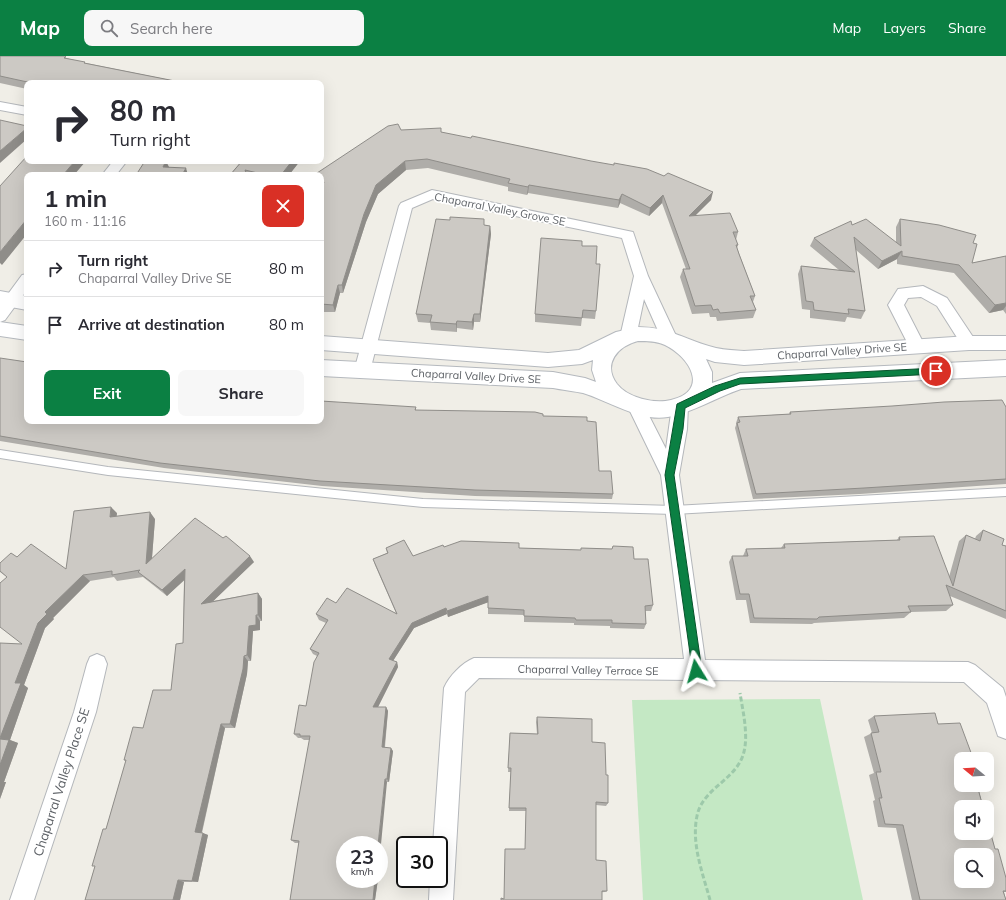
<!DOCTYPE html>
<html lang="en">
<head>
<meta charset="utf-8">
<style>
	body { margin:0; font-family:Mulish,sans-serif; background:#f7f7f7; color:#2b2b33; height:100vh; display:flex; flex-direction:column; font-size:15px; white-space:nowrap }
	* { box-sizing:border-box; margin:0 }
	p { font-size:13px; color:#7c7c81 }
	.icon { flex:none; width:22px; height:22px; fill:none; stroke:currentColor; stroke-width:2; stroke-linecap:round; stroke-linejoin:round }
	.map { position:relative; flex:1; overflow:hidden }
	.drawer { position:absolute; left:24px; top:116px; width:300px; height:252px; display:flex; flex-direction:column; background:#fff; border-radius:8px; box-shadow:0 4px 16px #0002 }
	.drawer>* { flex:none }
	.top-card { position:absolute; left:24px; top:24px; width:300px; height:84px; border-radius:8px; box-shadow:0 4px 16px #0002; background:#fff; color:#2b2b33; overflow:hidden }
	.needle { width:26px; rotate:288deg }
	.fabs { position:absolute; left:954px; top:696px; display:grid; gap:8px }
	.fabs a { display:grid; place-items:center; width:40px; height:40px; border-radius:8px; background:#fff; box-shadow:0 4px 16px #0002; font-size:20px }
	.speed { position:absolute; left:336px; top:780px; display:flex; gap:8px; font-size:20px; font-weight:700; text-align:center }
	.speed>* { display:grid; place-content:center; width:52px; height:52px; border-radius:50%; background:#fff; box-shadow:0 4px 16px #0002; line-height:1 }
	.speed small { font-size:10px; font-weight:400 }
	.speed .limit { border:2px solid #111; border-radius:6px; background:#fff; color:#111 }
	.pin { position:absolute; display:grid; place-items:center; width:34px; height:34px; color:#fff; margin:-17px; border:2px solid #fff; border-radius:50%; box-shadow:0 1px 4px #0007 }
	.me { position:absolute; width:44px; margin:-22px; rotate:352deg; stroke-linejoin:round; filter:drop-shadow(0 0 3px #0008) }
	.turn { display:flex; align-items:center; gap:14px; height:84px; padding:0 20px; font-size:18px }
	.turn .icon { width:52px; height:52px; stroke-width:2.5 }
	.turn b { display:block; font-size:28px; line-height:34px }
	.round { display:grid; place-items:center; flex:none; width:42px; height:42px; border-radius:8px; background:#f7f7f7 }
	.overview { display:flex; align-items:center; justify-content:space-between; height:68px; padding:0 20px }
	h1 { font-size:24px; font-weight:700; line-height:30px }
	.primary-button { display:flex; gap:8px; margin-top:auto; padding:8px 20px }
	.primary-button a { flex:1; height:46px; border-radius:8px; background:#0b8043; color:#fff; font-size:16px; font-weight:700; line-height:46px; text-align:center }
	.primary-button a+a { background:#f7f7f7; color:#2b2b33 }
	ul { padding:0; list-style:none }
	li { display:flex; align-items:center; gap:12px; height:56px; padding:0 20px; border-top:1px solid #e1e1e2 }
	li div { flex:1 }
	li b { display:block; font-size:15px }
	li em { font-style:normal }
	header { display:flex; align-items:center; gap:24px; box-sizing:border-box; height:56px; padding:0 20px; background:#0b8043; color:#fff }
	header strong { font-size:19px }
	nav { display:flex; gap:22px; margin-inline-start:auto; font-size:14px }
	.search { width:280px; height:36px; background:#f7f7f7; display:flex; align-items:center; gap:10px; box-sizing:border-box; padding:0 14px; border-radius:8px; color:#7c7c81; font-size:15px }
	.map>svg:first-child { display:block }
	.green { fill:#c4e8c4 }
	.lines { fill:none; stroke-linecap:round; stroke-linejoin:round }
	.lane-casing { stroke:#b4b7bb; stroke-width:2 }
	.street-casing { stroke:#b4b7bb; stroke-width:2 }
	.secondary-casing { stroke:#b5b9be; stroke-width:2 }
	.path { stroke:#9dc9aa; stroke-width:3; stroke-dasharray:5 2.5; stroke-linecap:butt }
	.lane { fill:#fff; fill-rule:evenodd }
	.street { fill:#fff; fill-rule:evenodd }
	.secondary { fill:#fff; fill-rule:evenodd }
	.wall { fill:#afada9 }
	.shaded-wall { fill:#8f8d89 }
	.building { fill:#ccc9c4; stroke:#8f8d89; fill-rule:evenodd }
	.route { fill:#0b8043; stroke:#07532c }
	.labels { text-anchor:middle; stroke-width:3.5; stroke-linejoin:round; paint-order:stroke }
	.street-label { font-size:11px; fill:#5e6267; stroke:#fff }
	.near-street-label { font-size:13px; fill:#5e6267; stroke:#fff }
</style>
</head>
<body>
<header>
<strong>Map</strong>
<div class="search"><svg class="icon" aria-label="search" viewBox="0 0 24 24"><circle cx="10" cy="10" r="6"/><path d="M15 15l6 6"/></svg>Search here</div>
<nav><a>Map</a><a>Layers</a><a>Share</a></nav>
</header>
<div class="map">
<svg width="1006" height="844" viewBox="0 0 1006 844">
	<rect width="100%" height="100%" fill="#f0eee7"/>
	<path class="green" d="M820 643 863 844H643L632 644Z"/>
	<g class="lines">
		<g class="lane-casing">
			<path id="lane" d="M0 394 108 411 423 443 674 450 1006 432V440L674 458 423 451 108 419 0 402Z"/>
		</g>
		<g class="street-casing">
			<path id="street" d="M0 46 27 51V59L0 54Z
				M113 105H127L116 119H102Z
				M432 134 633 176 648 220 677 282 675 286 669 288 663 286 644 243 636 281 634 285 628 287 622 285 620 281 634 220 622 182 433 143 412 152 370 315 368 319 362 321 356 319 354 315 399 150 401 147Z
				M27 218V234L5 264 0 266V249L22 219Z
				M923 230 947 242 977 287 975 291 969 293 963 291 937 250 921 241 908 242 904 249 925 290 923 294 917 296 911 294 888 249 898 233Z
				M635 342 641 344 666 393 672 350 674 345 680 343 686 345 688 350 687 373 679 419 705 604 968 606 975 609 1003 632 1006 641V683L998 680 987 647 964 626 699 624 696 625 693 624 479 622 465 636 453 844H429L430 823H439V789H433L444 632C449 620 462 607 474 602L684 603 661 419 627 349 629 344Z
				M97 598 104 601 107 608 96 656 34 844H10L74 656 87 608 90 601Z"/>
		</g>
		<g class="secondary-casing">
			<path id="secondary" d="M0 235 27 240V254L0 249Z
				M0 266 27 270V284L0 280Z
				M638 271C670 271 687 285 716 292 725 294 735 294 744 295L969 280H1006V294H969L744 309 715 306 706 303 712 316V327L740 317 1006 304V320L741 333C717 341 692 357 668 361 640 366 609 345 583 337 573 335 563 334 553 332L321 320V304L553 316 585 322 596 326 592 314 593 304 582 308 548 311 321 294V280L548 297 579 294 616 276ZM638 285C647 285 657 285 665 289 690 301 710 335 671 344 654 348 628 342 617 328 602 308 618 290 638 285Z"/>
		</g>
		<path class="path" d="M710 844C703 818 691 788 697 760 702 735 728 727 740 706 751 687 743 657 740 637"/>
		<use href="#lane" class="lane"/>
		<use href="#street" class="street"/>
		<use href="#secondary" class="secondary"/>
	</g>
	<path class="wall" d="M0 0H66V2L86 7 185 27H27V33L0 27Z
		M401 74 441 76 711 144 695 159 738 176 736 184 738 189 737 192 755 240 753 246 756 254 753 262 717 265 716 261H710L709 257 692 258 680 221 683 213H686L662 147 649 160 620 147 618 152 528 137 527 139 508 135V131L428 112 406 114 378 138 366 166 343 237H340L335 256H321V119Z
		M242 105H300L289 119H230Z
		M900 163 973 187 972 207 1006 200V258L1003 254 989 257 954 217 897 208V203L878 213 856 194 865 255 861 263 847 261 845 266 810 262V254L802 253 798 218 801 210 839 214 810 190 814 182 852 169 896 187V171Z
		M485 169 490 170 491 178 480 266H474L473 274 457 272V276L431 274 430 267 418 266 416 258Z
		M582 190 596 208V255L595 263 582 262 581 270 535 266V258Z
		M0 302 27 365 416 351V354L543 360 587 365 599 415 613 438 612 443 475 440 322 430 164 412 0 385Z
		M1006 351V428L860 438 753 443 735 372 736 369V367L738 361 789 358 790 356Z
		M117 457 116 460 155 463 152 502 254 506 213 545 258 537 262 543V565H260V574L253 575 251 605H248L247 618 235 672H225L202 777 208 779 198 826H184L180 844H85L95 810H92L106 773 126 705 124 704 143 672 171 634 183 587 184 523 167 540 143 521 117 525 114 521 90 525 53 562 54 563 45 572 24 629 28 632 10 684 18 687 4 726H6L0 743 22 588 7 521 0 516 17 501 66 513Z
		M983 474 1002 489 1006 490V563L950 540 953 549 946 555 911 556 904 562 814 567 812 568 750 567 746 544H736L729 506 732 500H743L746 493 781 492 784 488 897 484 899 481 949 521 959 485 966 479 975 483 976 480Z
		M613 490 634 503 653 549 651 555H645L646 568 644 573 610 572V570L574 569V567L524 566V559L488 558V546L448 561 447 558 414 572 393 605 397 606 398 611 378 651H386L388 655 385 691 393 695 389 726H387L345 823H378L375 844H290L299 787H295L291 784 310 684H304L301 682H298L294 678 306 650 317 600 313 598 310 593 326 567 319 564 316 558 336 547 396 557 375 509 373 503 387 497 386 492 413 500 444 491 519 492 581 494V492L612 493Z
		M874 660 938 668 973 702 970 703 995 793 1006 822V836H1004L1006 844H912L896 772 878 771 873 745 875 744 869 719 874 717 864 681 872 677 868 664Z
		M537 661 592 686 608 747 606 750 596 749V804L607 835 605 836 504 843 525 793 526 755H509L511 716H508L510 677 537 678 536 666Z"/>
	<path class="shaded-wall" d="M27 72V83L0 107V95Z
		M75 105H86L74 119H63Z
		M166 105 170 113 163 111Z
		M292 105H300L289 119H281Z
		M405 105 406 114 378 138 366 166 343 237 342 229 364 158 376 129Z
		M186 112 188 119H182Z
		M529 129 528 137 527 139 528 131Z
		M713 136 711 144 687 168 689 160Z
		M622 138 620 147 618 152 619 144Z
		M663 139 662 147 649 160 650 152Z
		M27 163V178L2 209 0 207V196Z
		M490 170 491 178 480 266V258Z
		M902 195 897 203 878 213 882 205Z
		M338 229 340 237 335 256 333 249Z
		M1006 247V250L1003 254 989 257 995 249Z
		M474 258V266L473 274 472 266Z
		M457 265V276L456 268Z
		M111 451 117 457 116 467 110 461Z
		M150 456 155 463 151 514 146 508Z
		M250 500 254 506 205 553 201 548Z
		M185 513 190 519 167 540 162 534Z
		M83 519 90 525 53 562 54 563 45 572 24 629 28 632 10 684 18 687 4 726H6L0 743V682L15 627 38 567 45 556Z
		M258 537 262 543V565L258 559Z
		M488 540 489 546 448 561 447 555Z
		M446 552 447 558 414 572 391 608 389 603 412 567Z
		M256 559 260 565V574L253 575 251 605 247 599 249 570Z
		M244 600 248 605 247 618 235 672 230 668Z
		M397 606 398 611 376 655 373 651Z
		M386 651 388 655 384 695 382 691Z
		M221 668 225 672 201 779 195 776Z
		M391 692 393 695 389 726 387 723Z
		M385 723 387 726 379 809V789H378Z
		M203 777 208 779 198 826 192 825Z
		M375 823H378L375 844H373Z
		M178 824 184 826 180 844H173Z"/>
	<path class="building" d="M0 0H66L64 2 85 6 84 7 185 27H32L0 20Z
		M0 64 27 70V72L0 95Z
		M398 68 401 74 441 72V76L471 82 472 80 591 105 614 109V107L647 113 664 120 668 117 713 136 689 160 730 157 738 176H733L738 189H736L739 198 755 240H750L756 254 720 257 718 253 713 254 711 249 695 250 683 213H690L663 139 650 152 622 138 619 144 529 129 528 131 508 127 510 123 427 103 405 105 376 129 364 158 342 229H338L333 249 321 248V133L324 126 321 125V119H314L388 70Z
		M27 100V105H75L63 119H27V163L0 196V130Z
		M145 105H166L163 111 186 112 182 119H133H136Z
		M242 105H292L281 119H266L245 114 247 119H230Z
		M213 117V119H203Z
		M450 161 484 163V169L490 170 480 258H474L472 266 457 265 456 268 430 266 432 259 416 258 436 163 450 164Z
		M866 163 901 190 900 163 939 169 976 179 973 187 977 188 972 207 1006 200V247L995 249 959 209 902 200V195L882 205 854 181 865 255 848 253 849 258 814 254 813 246 806 245 801 210 855 216 814 182 851 165 852 169Z
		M541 182 582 185V190H597L596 208H600L596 255 583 254 582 262 535 258Z
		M0 302 27 306V365H321V345L416 351 415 354 535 356 543 358V360L587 361V365L596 366 599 415H611L613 438 475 434 320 425 160 407 0 380Z
		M1002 344 1006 351V423L864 432 756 438 737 367 740 366 738 361 791 358 790 356 892 350 944 346Z
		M111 451 110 461 150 456 146 508 195 462 223 482 226 480 250 500 201 548 258 537V559H256V569L249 570 247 599 244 600 243 613 230 668H221L195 776 203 777 192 825 178 824 173 844H85L95 810H92L103 773H106L126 704H124L133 671 143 672 153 634H171L176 588 183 587 185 513 162 534 138 516 140 514 112 519V515L83 519 45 556 47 558 38 567 15 627H21L0 682V587L22 588 0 571V527L7 521 0 515V507L11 497 17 501 31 488 66 513 74 455Z
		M983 474 1004 483 1002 489 1006 490V555L946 529 953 549 908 550 911 556 819 561 817 563 754 562 749 538H740L732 500H748L746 493 785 492 784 488 900 484 899 481 934 480 953 530 966 479 980 485Z
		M404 484 413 500 443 489 444 491 461 485 519 487V492L581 494V492L612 493 613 490 633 491 634 503H648L653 549 645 550 646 568 612 567V564H576L575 562 524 560V554L488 552V540L447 555 446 552 412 567 389 603 397 606 373 651H386L382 691 391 692 387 723H385L378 789H345V823H375L373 844H290L299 785 291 784 310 680H300V678H294L299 649 306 650 314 606 319 597 310 593 328 564 316 558 327 542 336 547 347 532 397 558 373 503 388 497 386 492Z
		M935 657 938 668 960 667 973 702H969L970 703H961V729H977L983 751H961V777H987V764L995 793H998L1006 822V835H1003L1006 844H920L903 769 885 768 879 742H882L876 716H881L871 677 879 676 874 660ZM961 799H987V825H961Z
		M537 661 592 663V686L605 687 606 719H608V747L596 746V804L606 805 607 835H602V844H501V842L504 843 505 793H525L526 752H509L511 712H508L510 677 538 678Z
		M0 683 9 684 0 709Z"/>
	<path class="route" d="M936 312 940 315 936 318 740 328 720 335 685 352 683 373 674 419 702 615 700 619 696 620 693 619 665 419 677 348 715 330 740 322Z"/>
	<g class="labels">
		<g class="street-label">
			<text transform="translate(500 153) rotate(11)" y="4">Chaparral Valley Grove SE</text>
			<text transform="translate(842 295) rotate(-4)" y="4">Chaparral Valley Drive SE</text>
			<text transform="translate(476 320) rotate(3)" y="4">Chaparral Valley Drive SE</text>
			<text transform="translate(588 614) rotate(1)" y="4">Chaparral Valley Terrace SE</text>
		</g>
		<g class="near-street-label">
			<text transform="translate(61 726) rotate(-72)" y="5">Chaparral Valley Place SE</text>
		</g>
	</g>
</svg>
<div class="fabs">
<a><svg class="needle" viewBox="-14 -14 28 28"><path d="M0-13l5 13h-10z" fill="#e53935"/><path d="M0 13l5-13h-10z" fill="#7c7c81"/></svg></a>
<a><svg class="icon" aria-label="sound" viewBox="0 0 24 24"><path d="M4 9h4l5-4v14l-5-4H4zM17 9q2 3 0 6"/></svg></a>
<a><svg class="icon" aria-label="search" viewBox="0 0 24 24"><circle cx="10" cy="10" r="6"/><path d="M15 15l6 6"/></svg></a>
</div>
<div class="speed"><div>23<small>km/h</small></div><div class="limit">30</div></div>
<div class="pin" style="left:936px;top:315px;background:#d93025"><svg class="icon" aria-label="arrive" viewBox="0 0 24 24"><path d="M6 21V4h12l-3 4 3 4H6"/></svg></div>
<svg class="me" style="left:696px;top:615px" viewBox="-20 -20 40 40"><path d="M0-17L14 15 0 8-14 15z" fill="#0b8043" stroke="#fff" stroke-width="4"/></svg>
<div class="top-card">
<div class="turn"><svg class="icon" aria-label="right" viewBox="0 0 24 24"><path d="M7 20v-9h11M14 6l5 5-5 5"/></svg><div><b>80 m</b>Turn right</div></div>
</div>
<section class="drawer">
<div class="overview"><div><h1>1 min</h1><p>160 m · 11:16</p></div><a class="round" style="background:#d93025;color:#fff"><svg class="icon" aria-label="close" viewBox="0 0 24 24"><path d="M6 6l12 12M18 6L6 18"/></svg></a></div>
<ul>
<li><svg class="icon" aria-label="right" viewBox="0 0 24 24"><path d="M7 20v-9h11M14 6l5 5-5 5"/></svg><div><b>Turn right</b><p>Chaparral Valley Drive SE</p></div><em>80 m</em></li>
<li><svg class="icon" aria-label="arrive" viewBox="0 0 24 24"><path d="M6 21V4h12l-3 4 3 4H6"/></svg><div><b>Arrive at destination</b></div><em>80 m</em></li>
</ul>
<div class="primary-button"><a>Exit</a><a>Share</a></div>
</section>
</div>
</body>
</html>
